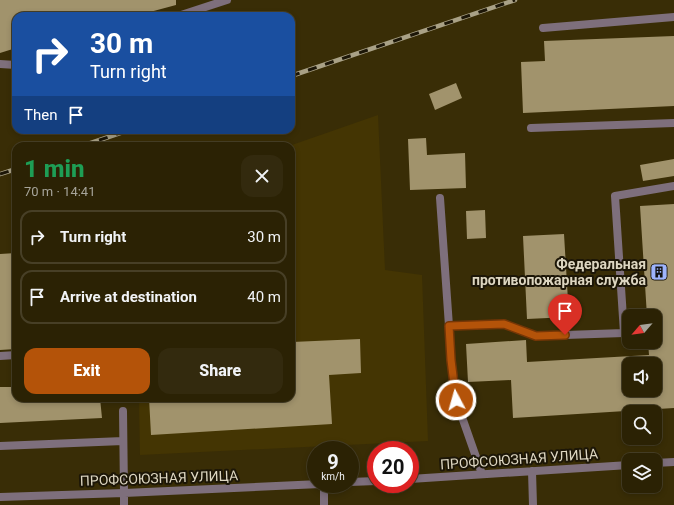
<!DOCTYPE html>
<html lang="en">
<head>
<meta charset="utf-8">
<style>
	body { margin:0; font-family:Roboto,sans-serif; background:#332a0e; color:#f1f3f6; height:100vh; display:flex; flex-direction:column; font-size:15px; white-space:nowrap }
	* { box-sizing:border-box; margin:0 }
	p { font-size:13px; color:#a6a49a }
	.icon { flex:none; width:22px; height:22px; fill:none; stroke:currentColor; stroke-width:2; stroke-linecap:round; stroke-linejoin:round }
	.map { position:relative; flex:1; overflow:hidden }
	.details { position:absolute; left:12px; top:142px; width:283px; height:260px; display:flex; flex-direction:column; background:#2b2204; border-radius:12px; box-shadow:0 2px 6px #0003,0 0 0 1px #473f26 }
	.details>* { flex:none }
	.top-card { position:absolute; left:12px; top:12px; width:283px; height:122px; border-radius:12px; box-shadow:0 2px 6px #0003,0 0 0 1px #473f26; background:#1a4fa0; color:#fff; overflow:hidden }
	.needle { width:26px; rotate:242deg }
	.tools { position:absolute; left:622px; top:309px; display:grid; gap:8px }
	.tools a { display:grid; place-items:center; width:40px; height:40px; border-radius:8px; background:#2b2204; box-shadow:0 2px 6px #0003,0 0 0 1px #473f26; font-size:20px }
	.speed { position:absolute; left:307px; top:441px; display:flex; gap:8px; font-size:20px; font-weight:700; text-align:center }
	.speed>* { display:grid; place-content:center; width:52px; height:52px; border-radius:50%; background:#2b2204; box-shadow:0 2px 6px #0003,0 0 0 1px #473f26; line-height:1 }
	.speed small { font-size:10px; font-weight:400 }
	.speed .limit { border:6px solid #d22; background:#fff; color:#111 }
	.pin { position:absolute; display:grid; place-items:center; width:34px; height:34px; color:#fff; margin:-41px -17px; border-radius:50% 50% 50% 0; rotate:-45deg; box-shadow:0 0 4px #0007 }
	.pin .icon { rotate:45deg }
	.me { position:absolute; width:44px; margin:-22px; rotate:354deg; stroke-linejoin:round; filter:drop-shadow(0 0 3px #0008) }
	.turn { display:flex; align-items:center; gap:14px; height:84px; padding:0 12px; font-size:18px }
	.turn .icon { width:52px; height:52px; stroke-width:2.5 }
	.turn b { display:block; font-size:28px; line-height:34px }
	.then { display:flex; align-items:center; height:38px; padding:0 12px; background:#0003; gap:8px; font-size:15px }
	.round { display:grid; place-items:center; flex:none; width:42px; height:42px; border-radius:12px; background:#332a0e }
	.head { display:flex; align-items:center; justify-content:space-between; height:68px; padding:0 12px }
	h1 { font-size:24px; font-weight:800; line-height:30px; color:#1e9e55 }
	.cta { display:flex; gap:8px; margin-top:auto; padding:8px 12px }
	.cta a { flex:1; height:46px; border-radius:12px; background:#b45309; color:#fff; font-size:16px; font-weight:800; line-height:46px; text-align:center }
	.cta a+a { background:#332a0e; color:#f1f3f6 }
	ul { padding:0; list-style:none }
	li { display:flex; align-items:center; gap:12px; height:54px; margin:0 8px 6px; padding:0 4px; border:2px solid #473f26; border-radius:12px }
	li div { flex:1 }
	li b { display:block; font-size:15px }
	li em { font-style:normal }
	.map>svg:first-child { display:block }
	.built { fill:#443503 }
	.building { fill:#a1936c; fill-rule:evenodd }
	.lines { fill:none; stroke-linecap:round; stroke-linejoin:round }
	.lane { stroke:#7e6f7c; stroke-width:8 }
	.street { stroke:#7e6f7c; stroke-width:8 }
	.rail-casing { stroke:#a9a186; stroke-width:4.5 }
	.rail { stroke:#1c1607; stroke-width:3; stroke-dasharray:9; stroke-linecap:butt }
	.route-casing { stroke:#753606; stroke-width:10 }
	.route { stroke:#b45309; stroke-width:7 }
	.labels { text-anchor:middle; stroke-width:4; stroke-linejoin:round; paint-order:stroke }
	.poi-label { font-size:14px; font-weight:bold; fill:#ddd6c1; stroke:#1c1607; text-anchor:end }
	.street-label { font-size:14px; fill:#ddd6c1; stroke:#1c1607 }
</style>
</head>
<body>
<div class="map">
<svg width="674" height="505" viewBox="0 0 674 505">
	<rect width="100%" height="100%" fill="#392d06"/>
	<path class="built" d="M378 115 385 270 422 275 428 441 140 455 139 400 115 398H291V146H289Z"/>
	<path class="building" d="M0 0H176V5L135 16H16V48L0 53Z
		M674 36V106L523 113 521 62 545 61 544 41Z
		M456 83 462 98 435 110 429 94Z
		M426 138 427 155 465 153 466 188 410 190 408 139Z
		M674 159V176L643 181 640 165Z
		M674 204V408L513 418 511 380 468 382 466 344 526 340 527 362 649 355 648 342H655V316H647L640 206ZM629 364H655V390H629Z
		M485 210 486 238 467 239 466 211Z
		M564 234 569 317 527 319 523 236Z
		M16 253V349L0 350V254Z
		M360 339 361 373 329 375 332 424 151 435 149 398H291V390H294L292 342Z
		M0 387H16V398H100L102 418 0 423Z"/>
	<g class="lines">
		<path class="lane" d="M178 16 227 0
			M543 28 674 17
			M0 64 16 65
			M531 128 674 123
			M440 198 449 326
			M0 356 16 355
			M123 411 124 493
			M0 446 123 441
			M482 474 456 400 451 360 449 326 504 324 536 336 624 333 615 196 674 186"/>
		<path class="street" d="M655 463 674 462
			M532 471 533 505
			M410 479 629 465
			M350 482 376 481
			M324 484V505
			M0 497 124 493 320 484
			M124 505V493"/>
		<g class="rail-casing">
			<path id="rail" d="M291 76 515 0
				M82 146 129 130
				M0 174 16 169"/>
		</g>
		<use href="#rail" class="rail"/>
	</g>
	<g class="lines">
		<g class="route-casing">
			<path id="route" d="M456 400 451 360 449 326 504 324 536 336 565 335"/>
		</g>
		<use href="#route" class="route"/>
	</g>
	<defs>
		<g id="building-square" transform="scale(0.9)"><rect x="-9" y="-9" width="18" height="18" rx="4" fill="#9eb4fd" stroke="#1c1607"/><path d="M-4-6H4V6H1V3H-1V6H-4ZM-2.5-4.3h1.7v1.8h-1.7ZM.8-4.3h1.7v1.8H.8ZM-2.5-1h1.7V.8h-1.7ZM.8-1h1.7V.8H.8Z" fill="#111"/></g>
	</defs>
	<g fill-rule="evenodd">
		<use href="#building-square" x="659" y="272"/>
	</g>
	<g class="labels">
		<g class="poi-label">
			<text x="646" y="269">Федеральная<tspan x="646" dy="16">противопожарная служба</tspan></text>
		</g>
		<g class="street-label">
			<text transform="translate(519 459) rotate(-4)" y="5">ПРОФСОЮЗНАЯ УЛИЦА</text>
			<text transform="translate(159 478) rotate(-2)" y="5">ПРОФСОЮЗНАЯ УЛИЦА</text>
		</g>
	</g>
</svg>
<div class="tools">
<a><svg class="needle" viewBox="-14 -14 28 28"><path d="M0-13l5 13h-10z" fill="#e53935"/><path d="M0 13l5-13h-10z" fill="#a6a49a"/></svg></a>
<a><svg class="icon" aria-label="sound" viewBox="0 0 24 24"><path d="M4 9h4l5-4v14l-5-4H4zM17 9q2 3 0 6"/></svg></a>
<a><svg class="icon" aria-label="search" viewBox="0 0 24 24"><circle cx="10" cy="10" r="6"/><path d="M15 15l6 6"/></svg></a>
<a><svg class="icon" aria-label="layers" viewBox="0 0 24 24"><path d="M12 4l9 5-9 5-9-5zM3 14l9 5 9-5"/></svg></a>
</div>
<div class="speed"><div>9<small>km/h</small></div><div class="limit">20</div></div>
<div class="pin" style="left:565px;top:335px;background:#d93025"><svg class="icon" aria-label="arrive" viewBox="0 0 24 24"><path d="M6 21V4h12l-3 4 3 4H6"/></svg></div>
<svg class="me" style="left:456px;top:400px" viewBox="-20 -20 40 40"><circle r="17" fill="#b45309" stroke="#fff" stroke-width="3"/><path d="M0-11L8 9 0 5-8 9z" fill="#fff"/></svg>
<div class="top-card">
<div class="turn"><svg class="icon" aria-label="right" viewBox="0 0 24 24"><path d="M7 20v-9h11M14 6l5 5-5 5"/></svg><div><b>30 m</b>Turn right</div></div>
<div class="then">Then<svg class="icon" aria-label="arrive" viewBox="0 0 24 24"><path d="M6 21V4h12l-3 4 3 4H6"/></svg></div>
</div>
<section class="details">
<div class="head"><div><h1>1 min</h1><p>70 m · 14:41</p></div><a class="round"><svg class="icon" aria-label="close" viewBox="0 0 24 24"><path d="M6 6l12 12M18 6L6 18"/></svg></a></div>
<ul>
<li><svg class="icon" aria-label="right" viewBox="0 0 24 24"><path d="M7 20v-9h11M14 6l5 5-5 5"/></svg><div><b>Turn right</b></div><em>30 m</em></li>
<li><svg class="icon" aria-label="arrive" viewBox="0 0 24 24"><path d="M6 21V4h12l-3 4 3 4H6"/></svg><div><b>Arrive at destination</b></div><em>40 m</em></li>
</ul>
<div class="cta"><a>Exit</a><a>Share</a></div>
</section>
</div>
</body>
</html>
